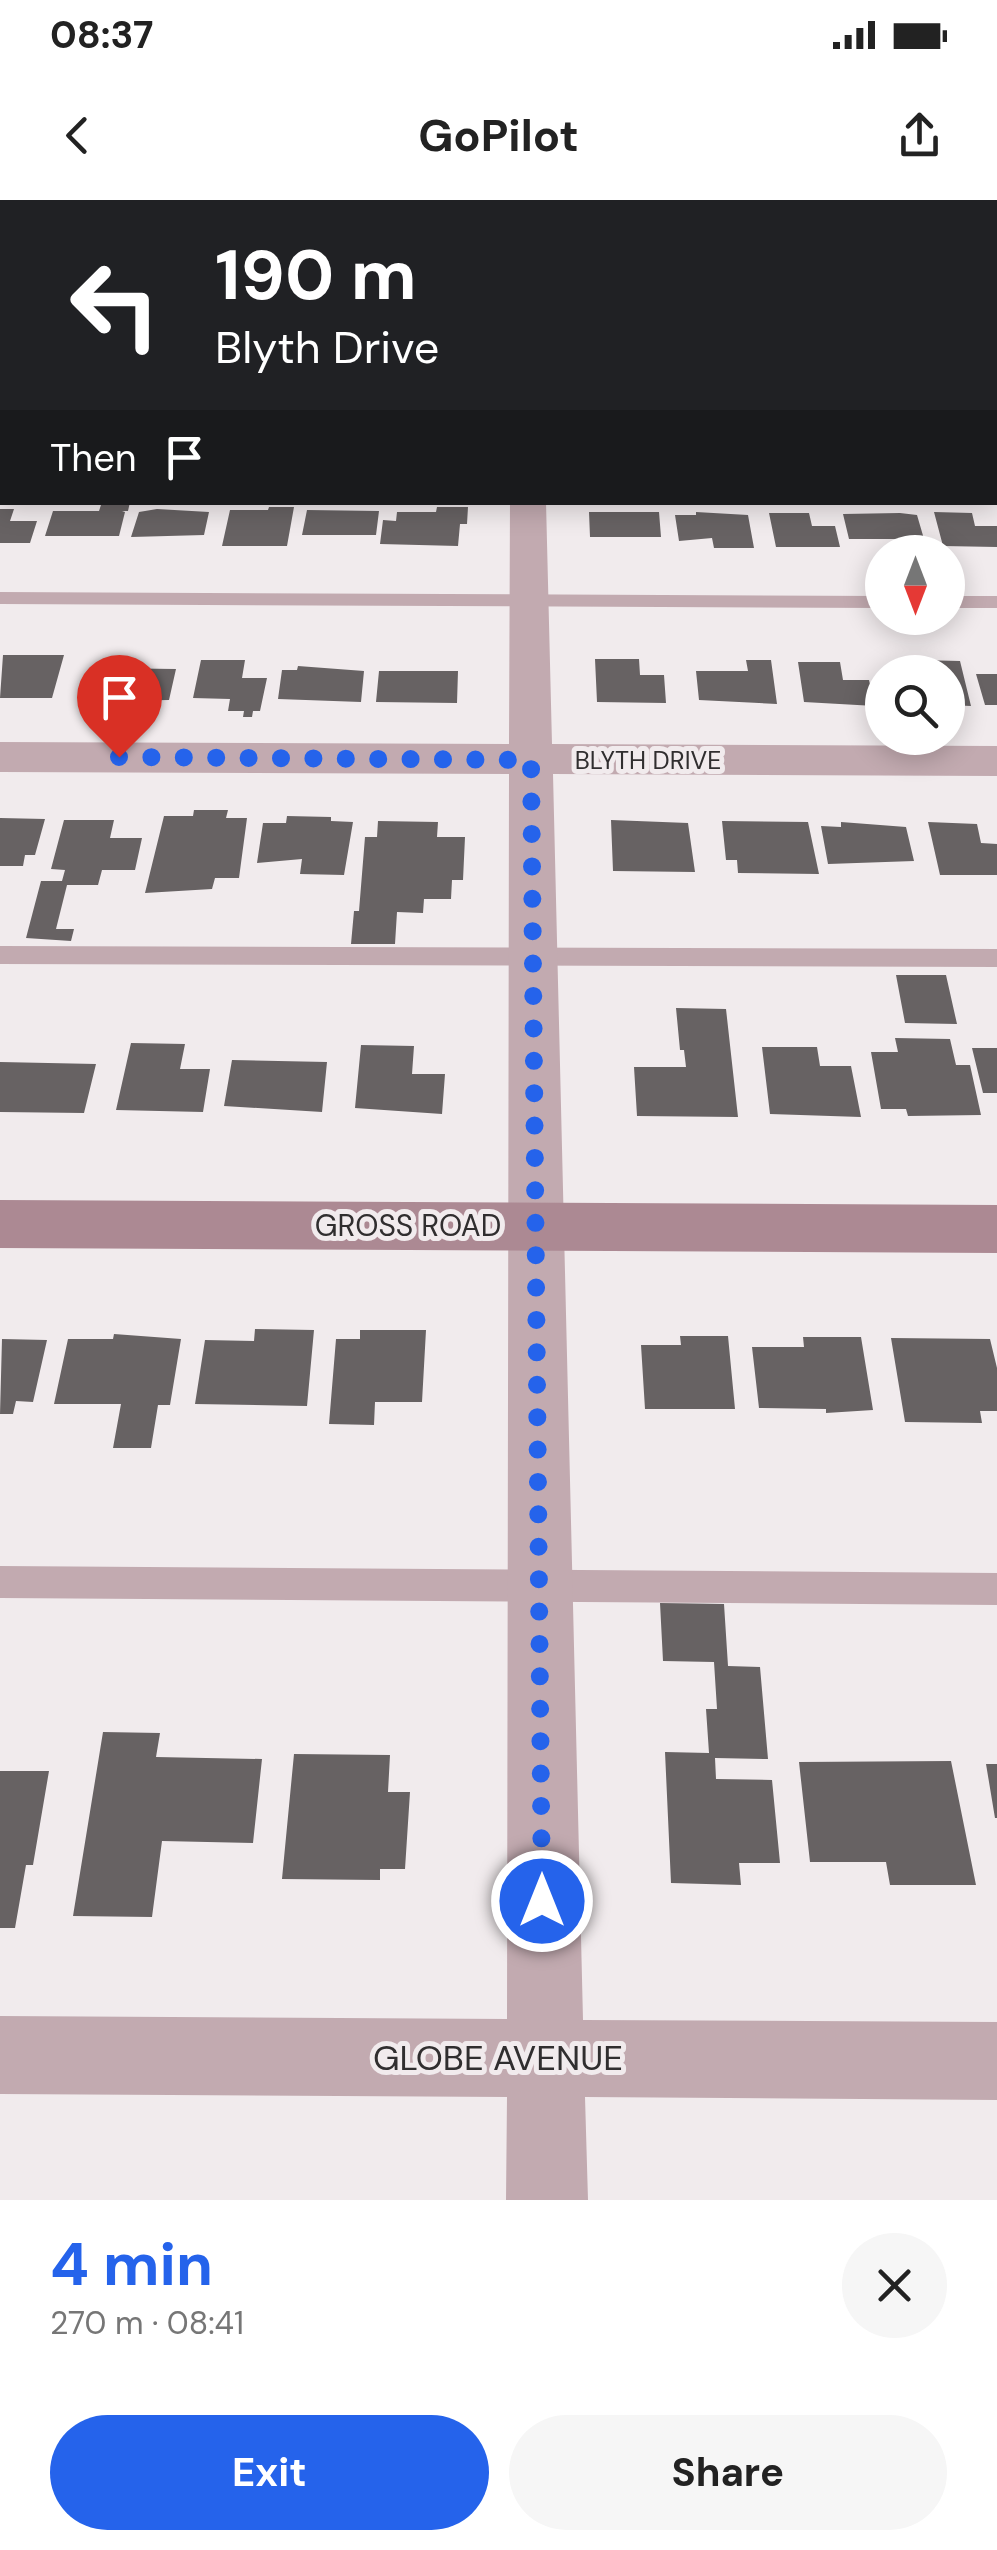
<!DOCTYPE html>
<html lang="en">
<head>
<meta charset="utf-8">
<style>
	body { margin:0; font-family:"DM Sans",sans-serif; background:#f6f6f6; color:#222; height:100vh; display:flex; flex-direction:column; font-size:38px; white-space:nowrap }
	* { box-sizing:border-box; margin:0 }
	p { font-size:32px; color:#767676 }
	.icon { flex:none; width:55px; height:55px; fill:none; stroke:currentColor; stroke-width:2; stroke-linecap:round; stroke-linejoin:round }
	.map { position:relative; height:2000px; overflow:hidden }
	.drawer { display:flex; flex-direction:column; background:#fff; flex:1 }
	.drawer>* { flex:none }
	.guide { position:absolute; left:0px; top:0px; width:998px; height:305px; box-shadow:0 5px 25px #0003; background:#202124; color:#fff; overflow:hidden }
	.needle { width:65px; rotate:180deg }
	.buttons { position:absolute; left:865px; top:335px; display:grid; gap:20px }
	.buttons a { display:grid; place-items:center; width:100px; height:100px; border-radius:50%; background:#fff; box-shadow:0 5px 25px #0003; font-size:50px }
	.pin { position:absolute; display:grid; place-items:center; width:85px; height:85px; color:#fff; margin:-102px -42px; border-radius:50% 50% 50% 0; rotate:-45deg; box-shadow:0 0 10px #0007 }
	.pin .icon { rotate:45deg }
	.me { position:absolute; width:110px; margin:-55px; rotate:0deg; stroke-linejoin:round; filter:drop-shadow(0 0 8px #0008) }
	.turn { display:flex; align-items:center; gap:35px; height:210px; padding:0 50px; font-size:45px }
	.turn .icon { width:130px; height:130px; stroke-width:2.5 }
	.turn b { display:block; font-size:70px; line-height:85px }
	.then { display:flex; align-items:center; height:95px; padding:0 50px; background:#0003; gap:20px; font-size:38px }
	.round { display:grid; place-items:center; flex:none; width:105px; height:105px; border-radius:52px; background:#f6f6f6 }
	.headline { display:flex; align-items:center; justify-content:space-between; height:170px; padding:0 50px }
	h1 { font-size:60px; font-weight:700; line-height:75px; color:#2563eb }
	.primary-button { display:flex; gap:20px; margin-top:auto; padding:20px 50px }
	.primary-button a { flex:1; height:115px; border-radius:60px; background:#2563eb; color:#fff; font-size:40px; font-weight:700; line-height:115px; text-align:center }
	.primary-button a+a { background:#f6f6f6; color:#222 }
	.status { display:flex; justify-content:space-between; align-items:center; height:70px; padding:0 50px; background:#fff; direction:ltr }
	.status svg { height:28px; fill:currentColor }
	header { display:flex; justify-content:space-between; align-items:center; height:130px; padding:0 50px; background:#fff; font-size:45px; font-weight:700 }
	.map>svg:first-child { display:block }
	.building { fill:#676263 }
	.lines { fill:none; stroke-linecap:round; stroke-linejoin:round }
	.lane { fill:#c2aab0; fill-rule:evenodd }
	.street { fill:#c2aab0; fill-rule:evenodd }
	.secondary { fill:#ac8993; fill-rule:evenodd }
	.route { stroke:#2563eb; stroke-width:18; stroke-dasharray:0 32.4 }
	.labels { text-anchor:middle; stroke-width:10; stroke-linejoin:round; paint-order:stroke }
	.far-street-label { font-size:25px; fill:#302e2f; stroke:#f1ebed }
	.street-label { font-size:30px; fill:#302e2f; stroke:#f1ebed }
	.near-street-label { font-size:35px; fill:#302e2f; stroke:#f1ebed }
</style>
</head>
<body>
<div class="status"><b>08:37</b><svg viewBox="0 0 49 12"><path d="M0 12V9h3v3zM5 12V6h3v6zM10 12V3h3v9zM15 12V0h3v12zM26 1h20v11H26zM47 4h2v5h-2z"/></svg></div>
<header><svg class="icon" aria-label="back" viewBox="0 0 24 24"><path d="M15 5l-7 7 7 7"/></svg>GoPilot<svg class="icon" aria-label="share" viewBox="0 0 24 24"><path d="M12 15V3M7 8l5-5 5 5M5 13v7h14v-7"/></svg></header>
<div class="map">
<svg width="997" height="2000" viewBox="0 0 997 2000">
	<rect width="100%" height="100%" fill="#f1ebed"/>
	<path class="building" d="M102 302H130L128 311H122L125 312 119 336H45L53 311H99Z
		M269 307H294L287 346H222L230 310H268Z
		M437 307H468L467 324H460L458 346 380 344 383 320 396 321 397 312H436Z
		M0 309H14L10 321H37L30 343H0Z
		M157 309 209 312 204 335 131 337 139 312Z
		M307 310 379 311 376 335H302Z
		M589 312H659L661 337H590Z
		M696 312 748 315 754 348H714L712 338 679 341 675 315H696Z
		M934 312 972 313 975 326H997V347L943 346Z
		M769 313H809L812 326H835L840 347H776Z
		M900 313 917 315 924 339H849L843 314Z
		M3 455H64L52 498H0Z
		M595 459H639L640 475H664L666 503 597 502Z
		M201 460H245L242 478H267L260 511H253L252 517H243L244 511H228L230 499 193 498Z
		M746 460H771L777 504 699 500 696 471H748Z
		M918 460 960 461 971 506 948 505V472H920Z
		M798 462H840L843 480H869L875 506 804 502Z
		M298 466 364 471 361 502 278 499 282 470H297Z
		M97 468 176 469 169 500 111 501 112 497H89Z
		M379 471H458L457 503 376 502Z
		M976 474H997V505H985Z
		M194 610H228L226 618H247L239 678H215L212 689 145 693 164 616H193Z
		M287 616 331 617V621L353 622 344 675 300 674 302 659 257 663 263 623H286Z
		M0 618 45 619 35 655H25L23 666H0Z
		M64 620H114L110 638H142L135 670H102L98 685H67L56 729H74L71 741 26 738 41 681H62L65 670 51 669Z
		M611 620 688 623 695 672 613 671Z
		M378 621 438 622 437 637H465L463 680H452L451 699H424L423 713 397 712 395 744H351L354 711H359L365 637H377Z
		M722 621 808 622 819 674 738 673 737 660H726Z
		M841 622 906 627 914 661 828 664 821 626 841 627Z
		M928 622 977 624 981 643 997 644V675H940Z
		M896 775H946L957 824 905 823Z
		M676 808 726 809 738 917 637 916 634 867H686L684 850H680Z
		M895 838 950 839 956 865H970L981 915 908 916 906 909H881L871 852H898Z
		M131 843 185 844 180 869H210L203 912 116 910Z
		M361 845 414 846 412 874H445L442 914 355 908Z
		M762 847H817L820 866H851L861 917 770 914Z
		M972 848H997V893H983Z
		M232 860 327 862 322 912 224 906Z
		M0 862 96 864 84 913 0 912Z
		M255 1129 314 1130 307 1206 195 1204 205 1140 254 1141Z
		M360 1130H426L422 1202H375L374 1225 329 1224 336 1139H360Z
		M114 1134 181 1139 170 1205H158L151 1248H113L121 1204H54L68 1139H113Z
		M680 1136H728L735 1209H645L641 1145H681Z
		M803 1137H861L873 1210 826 1213V1209L759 1208 752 1147H804Z
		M891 1138 990 1139 997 1168V1211H980L982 1223 905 1222Z
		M2 1139 47 1140 33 1202 16 1201 13 1214H0Z
		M660 1403 724 1404 728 1466 760 1467 768 1559 715 1558 716 1579 772 1580 780 1663H739L741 1685 671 1683 665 1552 709 1553 706 1509H717L714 1462 663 1461Z
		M103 1532 160 1533 156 1557 262 1559 253 1643 162 1641 152 1717 73 1716Z
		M294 1554 390 1555 388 1592H410L405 1669H380V1680L282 1679Z
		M951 1561 976 1685H890L886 1662H810L799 1562Z
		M986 1564H997V1618H995Z
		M0 1571H49L33 1665H26L15 1728H0Z"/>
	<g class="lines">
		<path class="lane" d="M0 152H2V162H0Z
			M995 156H997V166H995Z
			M0 392 882 396V408L0 404Z
			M948 396H997V408H948Z
			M0 746 997 749V767L0 764Z
			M0 1366 997 1373V1405L0 1398Z"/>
		<path class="street" d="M511 0H539V2H511Z
			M0 55H2V73H0Z
			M995 58H997V76H995Z
			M0 257H2V279H0Z
			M995 260H997V282H995Z
			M510 302H546L552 544 997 546V576L553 574 583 1820 997 1822V1900L585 1897 588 2000H506L507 1897 0 1894V1816L507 1819 509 574 0 572V542L509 544Z"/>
		<path class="secondary" d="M0 1000 997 1005V1053L0 1048Z"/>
	</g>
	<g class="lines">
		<path class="route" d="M119 557 531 560 542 1701"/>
	</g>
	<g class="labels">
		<g class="far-street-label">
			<text x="648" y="569">BLYTH DRIVE</text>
		</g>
		<g class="street-label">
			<text x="408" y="1036">GROSS ROAD</text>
		</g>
		<g class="near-street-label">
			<text x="498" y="1870">GLOBE AVENUE</text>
		</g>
	</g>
</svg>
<div class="buttons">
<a><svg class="needle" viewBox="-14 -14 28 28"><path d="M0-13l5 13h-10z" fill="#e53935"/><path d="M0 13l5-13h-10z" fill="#767676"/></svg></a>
<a><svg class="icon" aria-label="search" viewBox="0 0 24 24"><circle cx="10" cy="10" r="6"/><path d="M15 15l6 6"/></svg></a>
</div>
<div class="pin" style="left:119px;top:557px;background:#d93025"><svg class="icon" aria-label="arrive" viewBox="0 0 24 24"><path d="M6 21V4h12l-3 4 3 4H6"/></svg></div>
<svg class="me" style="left:542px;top:1701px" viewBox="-20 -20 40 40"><circle r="17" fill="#2563eb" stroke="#fff" stroke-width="3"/><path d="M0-11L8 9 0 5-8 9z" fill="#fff"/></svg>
<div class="guide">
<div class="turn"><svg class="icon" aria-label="left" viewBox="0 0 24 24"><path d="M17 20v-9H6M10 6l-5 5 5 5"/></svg><div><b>190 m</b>Blyth Drive</div></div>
<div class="then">Then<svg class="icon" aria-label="arrive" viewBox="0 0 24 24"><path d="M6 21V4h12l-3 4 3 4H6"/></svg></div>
</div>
</div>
<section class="drawer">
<div class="headline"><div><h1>4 min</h1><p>270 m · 08:41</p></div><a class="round"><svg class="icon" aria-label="close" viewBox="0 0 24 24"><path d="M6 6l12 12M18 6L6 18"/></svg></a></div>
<div class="primary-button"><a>Exit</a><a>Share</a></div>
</section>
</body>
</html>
